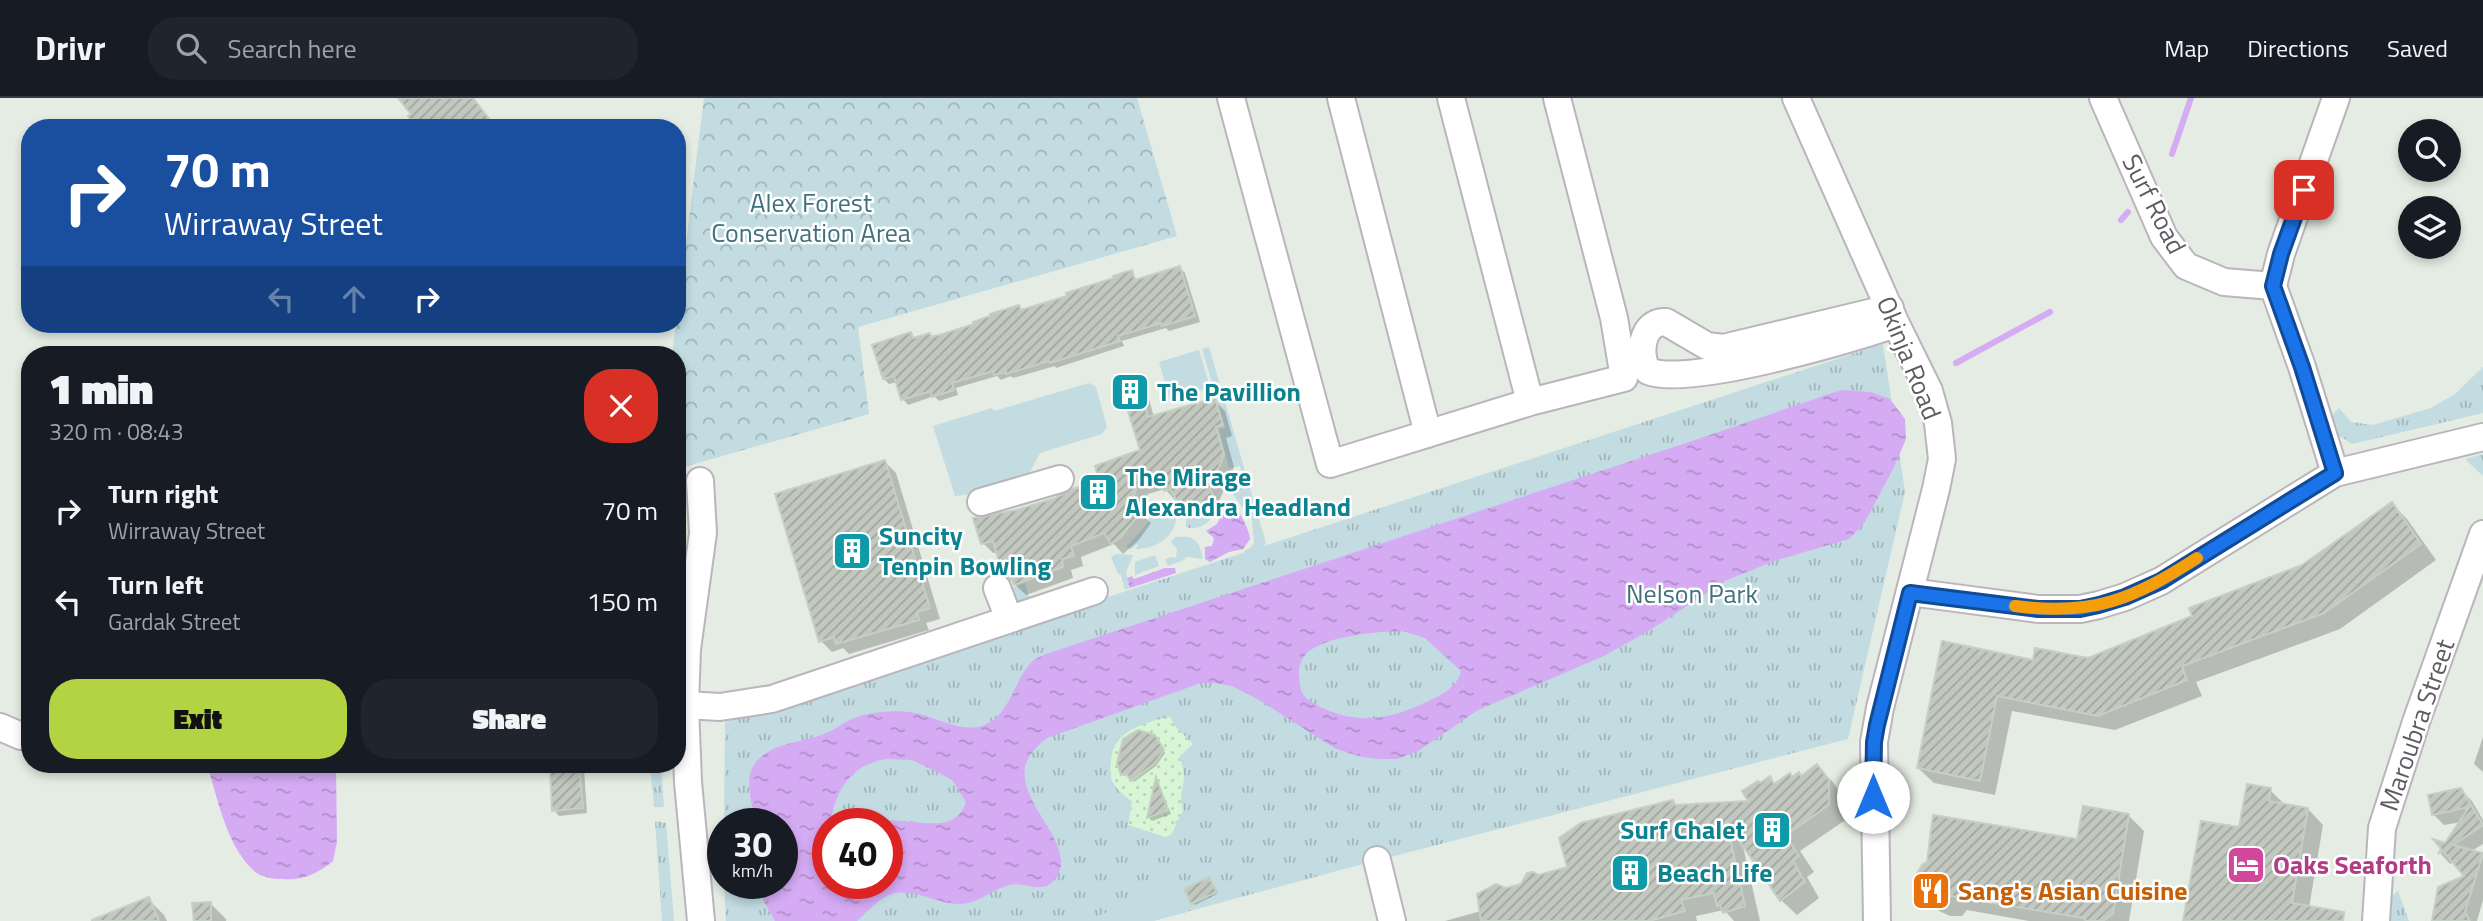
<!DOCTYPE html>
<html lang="en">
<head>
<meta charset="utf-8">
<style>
	body { margin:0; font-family:"Titillium Web",sans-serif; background:#20242c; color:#f1f3f6; height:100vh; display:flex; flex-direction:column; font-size:26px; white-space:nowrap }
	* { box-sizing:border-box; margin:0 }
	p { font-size:23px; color:#9ea1a6 }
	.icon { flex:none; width:38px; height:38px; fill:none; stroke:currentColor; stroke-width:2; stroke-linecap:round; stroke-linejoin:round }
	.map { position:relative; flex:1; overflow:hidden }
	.details { position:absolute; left:21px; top:248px; width:665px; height:427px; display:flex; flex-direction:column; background:#171b24; border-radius:28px; box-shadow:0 4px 10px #0003 }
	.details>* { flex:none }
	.top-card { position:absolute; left:21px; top:21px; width:665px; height:214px; border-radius:28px; box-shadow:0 4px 10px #0003; background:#1a4fa0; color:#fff; overflow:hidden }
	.tools { position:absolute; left:2398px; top:21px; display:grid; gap:14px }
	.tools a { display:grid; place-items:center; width:63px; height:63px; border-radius:50%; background:#171b24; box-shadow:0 4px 10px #0003; font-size:35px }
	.speed { position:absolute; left:707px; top:710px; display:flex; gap:14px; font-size:35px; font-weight:700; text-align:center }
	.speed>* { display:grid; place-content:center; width:91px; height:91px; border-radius:50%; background:#171b24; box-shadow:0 4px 10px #0003; line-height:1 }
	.speed small { font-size:18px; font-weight:400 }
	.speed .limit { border:10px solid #d22; background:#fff; color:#111 }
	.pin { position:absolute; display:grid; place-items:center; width:60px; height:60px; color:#fff; margin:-30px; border-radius:14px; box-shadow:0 4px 10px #0006 }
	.me { position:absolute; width:77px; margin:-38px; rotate:0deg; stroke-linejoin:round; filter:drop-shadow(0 0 5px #0008) }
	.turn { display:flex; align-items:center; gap:24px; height:147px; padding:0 28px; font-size:32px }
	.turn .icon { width:91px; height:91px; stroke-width:2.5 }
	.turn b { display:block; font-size:49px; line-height:60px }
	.lanes { display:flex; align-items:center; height:66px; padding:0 28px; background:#0003; justify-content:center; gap:35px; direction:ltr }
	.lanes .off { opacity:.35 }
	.round { display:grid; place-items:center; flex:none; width:74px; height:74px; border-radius:28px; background:#20242c }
	.summary { display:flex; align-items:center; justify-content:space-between; height:119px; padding:0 28px }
	h1 { font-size:42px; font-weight:800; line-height:52px }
	.primary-button { display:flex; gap:14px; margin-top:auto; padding:14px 28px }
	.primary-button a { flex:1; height:80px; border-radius:28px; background:#b2d342; color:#111; font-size:28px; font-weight:800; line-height:80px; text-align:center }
	.primary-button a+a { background:#20242c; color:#f1f3f6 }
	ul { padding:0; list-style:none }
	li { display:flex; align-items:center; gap:21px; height:91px; padding:0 28px }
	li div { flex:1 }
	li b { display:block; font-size:26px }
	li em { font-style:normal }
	header { display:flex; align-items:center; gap:42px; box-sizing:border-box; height:98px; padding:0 35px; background:#171b24; border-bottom:2px solid #363941 }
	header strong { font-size:33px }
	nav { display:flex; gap:38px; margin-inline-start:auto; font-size:24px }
	.search { width:490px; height:63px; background:#20242c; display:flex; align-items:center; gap:18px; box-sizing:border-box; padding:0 24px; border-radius:28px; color:#9ea1a6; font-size:26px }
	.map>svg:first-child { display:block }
	.grass { fill:url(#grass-tufts); fill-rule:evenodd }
	.forest { fill:url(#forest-crowns) }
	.sand { fill:url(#sand-dots) }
	.garden { fill:#c2dce1 }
	.water { fill:url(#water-ripples); fill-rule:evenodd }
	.shadow { fill:#0003 }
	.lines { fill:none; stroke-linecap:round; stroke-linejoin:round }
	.stream { stroke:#d5abf4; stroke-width:6 }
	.building { fill:url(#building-hatch); stroke:#c4d0c2; stroke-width:2 }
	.minor-casing { stroke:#bab5bc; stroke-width:30 }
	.minor { stroke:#fff; stroke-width:26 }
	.route-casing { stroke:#114b97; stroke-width:18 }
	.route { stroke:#1a73e8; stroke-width:12 }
	.slow { stroke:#f59e0b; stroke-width:12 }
	.labels { text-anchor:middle; stroke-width:5; stroke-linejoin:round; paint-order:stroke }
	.park-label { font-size:26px; fill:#3f717d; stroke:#fff }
	.street-label { font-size:26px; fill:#605b62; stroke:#fff }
	.culture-label { font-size:26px; font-weight:bold; fill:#0d838f; stroke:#fff; text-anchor:start }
	.hotel-label { font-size:26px; font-weight:bold; fill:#b23c85; stroke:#fff; text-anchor:start }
	.food-label { font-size:26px; font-weight:bold; fill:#c56008; stroke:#fff; text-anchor:start }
</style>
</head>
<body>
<header>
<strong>Drivr</strong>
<div class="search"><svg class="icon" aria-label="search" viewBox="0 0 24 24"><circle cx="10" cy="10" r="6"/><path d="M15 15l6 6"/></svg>Search here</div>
<nav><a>Map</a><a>Directions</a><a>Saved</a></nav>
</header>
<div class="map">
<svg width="2483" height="823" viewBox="0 0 2483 823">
	<defs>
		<pattern id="grass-tufts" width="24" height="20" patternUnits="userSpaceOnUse" patternTransform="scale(1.75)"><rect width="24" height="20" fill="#c2dce1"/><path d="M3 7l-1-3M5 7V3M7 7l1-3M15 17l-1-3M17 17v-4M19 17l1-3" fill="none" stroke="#a1b5ba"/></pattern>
		<pattern id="forest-crowns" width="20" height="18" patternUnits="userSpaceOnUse" patternTransform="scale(1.75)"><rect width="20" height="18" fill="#c2dce1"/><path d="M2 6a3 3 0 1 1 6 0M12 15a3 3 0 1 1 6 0" fill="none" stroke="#a1b5ba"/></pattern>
		<pattern id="sand-dots" width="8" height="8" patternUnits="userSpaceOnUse" patternTransform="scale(1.75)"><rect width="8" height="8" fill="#d8f5d5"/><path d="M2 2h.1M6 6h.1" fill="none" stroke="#bcd4b9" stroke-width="1.8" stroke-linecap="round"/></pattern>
		<pattern id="water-ripples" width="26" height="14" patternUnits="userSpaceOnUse" patternTransform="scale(1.75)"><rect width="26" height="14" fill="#d5abf4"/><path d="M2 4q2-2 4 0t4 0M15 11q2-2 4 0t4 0" fill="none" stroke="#b08ec9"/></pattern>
		<pattern id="building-hatch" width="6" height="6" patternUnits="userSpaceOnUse" patternTransform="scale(1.75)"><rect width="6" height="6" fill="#c2c7c0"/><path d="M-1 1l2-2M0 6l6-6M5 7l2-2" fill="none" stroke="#a1a59f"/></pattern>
	</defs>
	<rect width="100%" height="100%" fill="#e4ece3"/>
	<path class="grass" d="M1883 246 1905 394 1848 641 1344 771 1153 823H726L724 786H782V726H724L725 624ZM828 726H887V786H828Z
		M2483 269V315L2352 346 2338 337 2331 318 2339 310 2351 324 2373 327 2431 310 2455 296Z
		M2483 356V378L2465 361Z
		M1220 407C1215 419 1201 435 1186 429V420L1200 411Z
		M650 667H661L664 709H654Z
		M655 723 666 725 674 823H662Z
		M2398 793 2409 823H2391L2390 799Z"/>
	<path class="forest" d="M704 0H1137L1177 138 858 229 869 316 677 371V257H672Z"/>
	<path class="sand" d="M1170 618 1174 627 1193 646 1179 659C1191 684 1176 692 1183 712L1178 722 1175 724 1176 727 1171 737 1165 739 1128 727 1132 704C1127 699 1120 695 1116 689 1109 680 1110 672 1111 662 1114 631 1145 626 1170 618Z"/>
	<path class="garden" d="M1209 249 1266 445 1263 450 1245 459 1244 453 1250 450 1254 445 1252 422 1232 395 1231 389 1244 385 1240 368 1229 370 1219 331 1225 330 1202 251Z
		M1199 252 1210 289 1170 302 1159 264Z
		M1089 285 1096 289 1107 329 1102 336 1040 355 1028 378 981 395 955 398 933 328 992 310 994 313Z
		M1157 407 1176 420C1175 440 1153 452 1135 451L1138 448 1137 446 1131 451 1126 449 1146 427Z
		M1175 439C1196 437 1199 443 1203 461L1186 459 1184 462 1168 468 1165 462 1170 459 1176 460 1177 451 1171 444Z
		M1116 456 1133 457 1126 474 1130 490 1125 492 1121 477 1118 476 1111 459Z
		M1155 457 1159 468 1135 477V464Z
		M1025 485 1031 505 1015 507 1005 492Z
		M1175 788 1187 814 1153 823H1084Z"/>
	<path class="water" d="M1841 292 1871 294 1890 301 1905 321 1906 341 1894 369 1865 424 1849 441 1774 463 1725 483 1650 532 1604 558 1478 612 1418 653 1397 661H1380L1362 659 1336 651 1259 602 1232 588 1214 585H1201L1047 640C1038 647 1027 658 1025 669 1018 708 1082 750 1054 782 1042 797 1025 783 1009 787 991 792 978 806 959 806 938 806 917 792 896 795 881 797 868 814 857 823H775L761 798 762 786H782V726H757C752 709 743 679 756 664 773 644 801 645 824 636 835 632 845 623 857 619 871 614 895 612 910 614 933 617 959 635 982 628 1012 618 1013 580 1034 562 1038 559 1044 557 1049 555L1698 341ZM1402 533 1425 540 1461 573C1458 589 1440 598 1426 604 1392 621 1358 627 1323 610 1316 607 1305 602 1302 594 1300 591 1300 583 1299 578 1298 570 1301 560 1308 554 1330 537 1375 534 1402 533ZM886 661 912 662 937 674 952 682 966 704C953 744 901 713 875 726H887V786H828L826 752 828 726H830C836 692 850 667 886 661Z
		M1226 407H1235C1240 416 1249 430 1250 441L1243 451 1229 454 1210 464 1205 461V449L1212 448 1214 440 1206 433 1217 426Z
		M1165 470H1175L1176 475 1130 490 1127 480 1132 478 1134 481Z
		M207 667H336L337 744 333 763C318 775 303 783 283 781 273 781 260 779 253 772 226 746 218 701 207 667Z"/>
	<path class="shadow" d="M1180 170 1185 175 1200 224 1169 233 1166 230 1122 243 1124 248 1056 270 1055 268 1013 280 1011 278 1001 282 997 278 956 290 958 297 939 303 934 298 908 307 903 301 897 284 889 286 884 281 911 236 915 241 929 237 932 240 947 237 1019 209 1023 213 1116 182 1131 174 1138 183Z
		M1135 280 1146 291 1154 319 1214 302 1225 313 1232 338 1226 340 1234 369 1219 403 1224 412 1208 415 1194 421 1179 402 1176 403 1165 391 1148 396 1141 416 1151 425 1138 443 1123 456 1114 446 1081 459 1083 468 1071 472 1073 480 1026 497 1003 475 998 454 993 455 983 445 1017 413 1056 402 1088 388 1142 353 1131 314 1126 310Z
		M885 364 896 375 940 521 926 525 929 532 849 556 843 550 832 554 821 543Z
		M2392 406 2407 421 2436 462 2340 531 2196 584 2202 598 2115 632 2012 613 1995 697 1934 685 1918 670 2034 564 2088 562 2194 519 2303 469Z
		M2483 639V674L2474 666Z
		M1157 642 1165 655 1156 668 1134 684 1129 676 1124 678 1122 676Z
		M579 667 584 671 587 715 559 718 554 712 552 668Z
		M1817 668 1833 684 1843 700 1844 723 1800 753 1814 774 1807 779 1819 800 1797 817 1781 802 1742 744 1760 823H1734L1724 812 1696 818 1697 823H1445L1481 813 1506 792 1539 778 1569 770 1673 704 1678 709 1751 704 1760 687 1770 680 1776 687 1802 680Z
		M1157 682 1171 716 1152 723 1149 720Z
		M2270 692 2285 707 2308 711 2323 727 2309 810 2321 812 2334 823H2185L2202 725 2241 731Z
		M2461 692 2472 703 2483 722V746L2470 754 2483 758V802L2477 823H2434L2440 790 2467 778 2454 763 2450 766 2440 755 2462 724 2444 727 2433 716Z
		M2128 717 2144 733 2129 823H2029L1967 812 1962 818H1950L1939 813 1923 797 2078 743Z
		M1211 783 1217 796 1195 807 1193 805Z
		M148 801 164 817 167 823H94Z
		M211 806 226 821V823H196L194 807Z"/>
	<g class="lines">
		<path class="stream" d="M2172 56 2191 0
			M2121 122 2128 114
			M1956 265 2050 214"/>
	</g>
	<path class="building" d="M398 0H473L496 30H417L408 18 411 16Z
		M1180 168 1195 218 1162 228 1161 225 1118 238 1120 243 1050 265 1049 263 1006 276V274L994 277 993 273 952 285 954 292 932 299 931 293 901 302 894 278 883 281 872 247 911 234 913 240 930 235 931 239 946 235 974 226 973 224 990 218V216L1019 207 1021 212 1067 198 1066 195 1114 180 1113 178 1132 172 1135 182Z
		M1136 278 1148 319 1215 300 1223 327 1216 329 1224 357 1210 391 1215 402 1197 405 1182 411 1170 391 1164 393 1160 380 1138 386 1130 409 1141 414 1120 440 1111 446 1104 435 1071 448 1074 458 1062 461 1063 469 1014 487 1012 481 1002 475 993 443 981 446 973 420 1017 412 1055 400 1072 391 1087 386 1097 375 1095 368 1140 352 1127 310 1124 311 1116 284Z
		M885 362 930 510 917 514 919 522 836 546 834 539 819 544 775 396Z
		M2392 404 2421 446 2324 515 2182 568 2187 582 2098 618 1997 598 1980 683 1917 670 1942 543 2033 562 2035 550 2088 560 2192 518 2189 510 2302 467Z
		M1138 632 1155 637 1164 652 1154 666 1131 683 1126 675 1121 677 1117 665 1123 641Z
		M1817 666 1829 682V707L1786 737 1799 758 1793 763 1805 784 1780 803 1726 723 1745 808 1723 815 1720 807 1717 808 1714 795 1681 802 1685 813 1649 823H1481L1477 796 1496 786 1506 790 1521 786 1527 775 1533 774 1539 777 1567 769 1559 740 1581 725 1673 702 1675 707 1748 703 1742 693 1758 683 1760 685 1770 678 1774 686 1790 675 1792 679 1799 674 1801 678Z
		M550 667H579L583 710 552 713Z
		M1156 679 1168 712 1147 720Z
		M2247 686 2271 690 2269 703 2308 710 2292 805 2344 814 2343 823H2183L2201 723 2239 729Z
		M2461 690 2483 727 2453 747 2483 755 2465 814 2470 823H2432L2438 789 2464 778 2443 753 2438 756 2441 751 2433 741 2445 745 2469 709 2432 717 2428 697Z
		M2083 708 2129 716 2113 816 2103 823H2086L2084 820 1951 798 1946 803H1933L1922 798 1916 789V777L1922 767 1927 764 1933 717 2077 741Z
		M1209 779 1217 794 1191 806 1184 791Z
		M149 799 159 823H92V822Z
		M211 804V823H194L192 805Z"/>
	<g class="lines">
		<g class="minor-casing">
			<path id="minor" d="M1231 0 1330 366 1530 304 1624 280 1614 220 1557 0
				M1341 0 1428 336
				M1451 0 1530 304
				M1796 0 1896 226 1929 293 1938 325 1942 361 1936 391 1880 610 1874 644 1877 823
				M2103 0 2164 139 2186 168 2224 184 2273 188
				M1890 210 1723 250 1707 248 1666 224C1642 222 1637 257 1648 273 1688 290 1851 241 1896 226
				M2335 375 2302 269 2273 188 2281 156 2336 0
				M700 383 703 435 687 551 685 607 688 684 701 823
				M981 404 1060 381
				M997 490 1009 521
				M1910 494 2038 511H2080L2099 507 2125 499 2161 483 2335 375 2483 339
				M685 607 720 609 772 601 1094 493
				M0 629 21 638 30 634
				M1377 762 1392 823
				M2376 823 2382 730 2417 621 2483 436"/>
		</g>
		<use href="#minor" class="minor"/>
	</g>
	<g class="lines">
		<g class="route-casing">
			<path id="route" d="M1873 699 1874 644 1877 627 1910 495 2038 511H2080L2099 507 2125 499 2161 483 2335 375 2302 269 2273 188 2281 156 2304 92"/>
		</g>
		<use href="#route" class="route"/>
		<path class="slow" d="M2015 508C2093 518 2132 502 2197 460"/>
	</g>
	<defs>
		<g id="building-square" transform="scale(2.0125)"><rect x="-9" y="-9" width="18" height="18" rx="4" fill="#0f9aa8" stroke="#fff"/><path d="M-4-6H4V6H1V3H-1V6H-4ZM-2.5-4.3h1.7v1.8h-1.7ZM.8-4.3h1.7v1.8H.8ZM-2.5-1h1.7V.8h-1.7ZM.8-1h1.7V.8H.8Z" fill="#fff"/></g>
		<g id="hotel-square" transform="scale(2.0125)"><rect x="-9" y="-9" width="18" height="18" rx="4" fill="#d1479c" stroke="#fff"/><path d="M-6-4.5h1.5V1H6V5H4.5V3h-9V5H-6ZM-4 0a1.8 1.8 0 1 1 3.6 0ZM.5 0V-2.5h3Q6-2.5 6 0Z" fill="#fff"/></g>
		<g id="restaurant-square" transform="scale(2.0125)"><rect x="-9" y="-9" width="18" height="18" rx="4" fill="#e8710a" stroke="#fff"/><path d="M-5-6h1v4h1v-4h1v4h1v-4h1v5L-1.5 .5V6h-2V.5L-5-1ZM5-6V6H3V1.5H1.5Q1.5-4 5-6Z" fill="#fff"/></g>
	</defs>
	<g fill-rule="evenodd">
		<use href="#building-square" x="1130" y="294"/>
		<use href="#building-square" x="1098" y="394"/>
		<use href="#building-square" x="852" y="453"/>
		<use href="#building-square" x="1772" y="732"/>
		<use href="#hotel-square" x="2246" y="767"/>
		<use href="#building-square" x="1630" y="775"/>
		<use href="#restaurant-square" x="1931" y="793"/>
	</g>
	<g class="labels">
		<g class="park-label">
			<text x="811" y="114">Alex Forest<tspan x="811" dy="30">Conservation Area</tspan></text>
			<text x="1692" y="505">Nelson Park</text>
		</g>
		<g class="street-label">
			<text transform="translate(2154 106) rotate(63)" y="9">Surf Road</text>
			<text transform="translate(1909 260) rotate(68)" y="9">Okinja Road</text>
			<text transform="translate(2417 627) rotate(-71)" y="9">Maroubra Street</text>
		</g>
		<g class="culture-label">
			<text x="1157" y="303">The Pavillion</text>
			<text x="1125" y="388">The Mirage<tspan x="1125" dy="30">Alexandra Headland</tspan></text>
			<text x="879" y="447">Suncity<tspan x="879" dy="30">Tenpin Bowling</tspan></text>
			<text x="1745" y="741" text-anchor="end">Surf Chalet</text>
			<text x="1657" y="784">Beach Life</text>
		</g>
		<g class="hotel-label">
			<text x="2273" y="776">Oaks Seaforth</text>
		</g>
		<g class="food-label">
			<text x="1958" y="802">Sang's Asian Cuisine</text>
		</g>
	</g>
</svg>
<div class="tools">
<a><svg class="icon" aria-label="search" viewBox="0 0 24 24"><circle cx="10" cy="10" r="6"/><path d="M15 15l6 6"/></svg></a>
<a><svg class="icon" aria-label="layers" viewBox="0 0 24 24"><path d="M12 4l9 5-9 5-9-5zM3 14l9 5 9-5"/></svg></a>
</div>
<div class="speed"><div>30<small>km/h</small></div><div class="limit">40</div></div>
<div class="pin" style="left:2304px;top:92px;background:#d93025"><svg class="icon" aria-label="arrive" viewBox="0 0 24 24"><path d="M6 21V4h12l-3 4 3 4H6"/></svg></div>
<svg class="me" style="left:1873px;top:699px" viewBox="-20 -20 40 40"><circle r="19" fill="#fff"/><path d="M0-13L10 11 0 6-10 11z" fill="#1a73e8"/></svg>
<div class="top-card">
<div class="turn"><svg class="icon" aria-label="right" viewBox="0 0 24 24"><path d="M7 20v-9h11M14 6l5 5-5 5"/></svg><div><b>70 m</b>Wirraway Street</div></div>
<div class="lanes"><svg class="icon off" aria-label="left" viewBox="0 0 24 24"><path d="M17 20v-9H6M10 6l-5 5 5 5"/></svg><svg class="icon off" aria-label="ahead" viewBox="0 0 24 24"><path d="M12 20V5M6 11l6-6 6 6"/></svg><svg class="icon" aria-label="right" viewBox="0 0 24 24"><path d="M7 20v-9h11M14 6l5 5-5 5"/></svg></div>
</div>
<section class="details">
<div class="summary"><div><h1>1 min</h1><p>320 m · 08:43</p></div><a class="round" style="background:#d93025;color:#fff"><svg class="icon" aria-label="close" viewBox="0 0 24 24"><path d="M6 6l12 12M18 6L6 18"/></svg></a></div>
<ul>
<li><svg class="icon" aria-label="right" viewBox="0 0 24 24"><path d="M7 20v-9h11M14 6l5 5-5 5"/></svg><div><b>Turn right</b><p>Wirraway Street</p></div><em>70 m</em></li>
<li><svg class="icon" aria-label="left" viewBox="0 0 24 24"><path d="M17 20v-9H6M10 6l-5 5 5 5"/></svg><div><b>Turn left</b><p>Gardak Street</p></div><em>150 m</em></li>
</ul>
<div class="primary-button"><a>Exit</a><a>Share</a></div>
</section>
</div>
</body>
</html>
